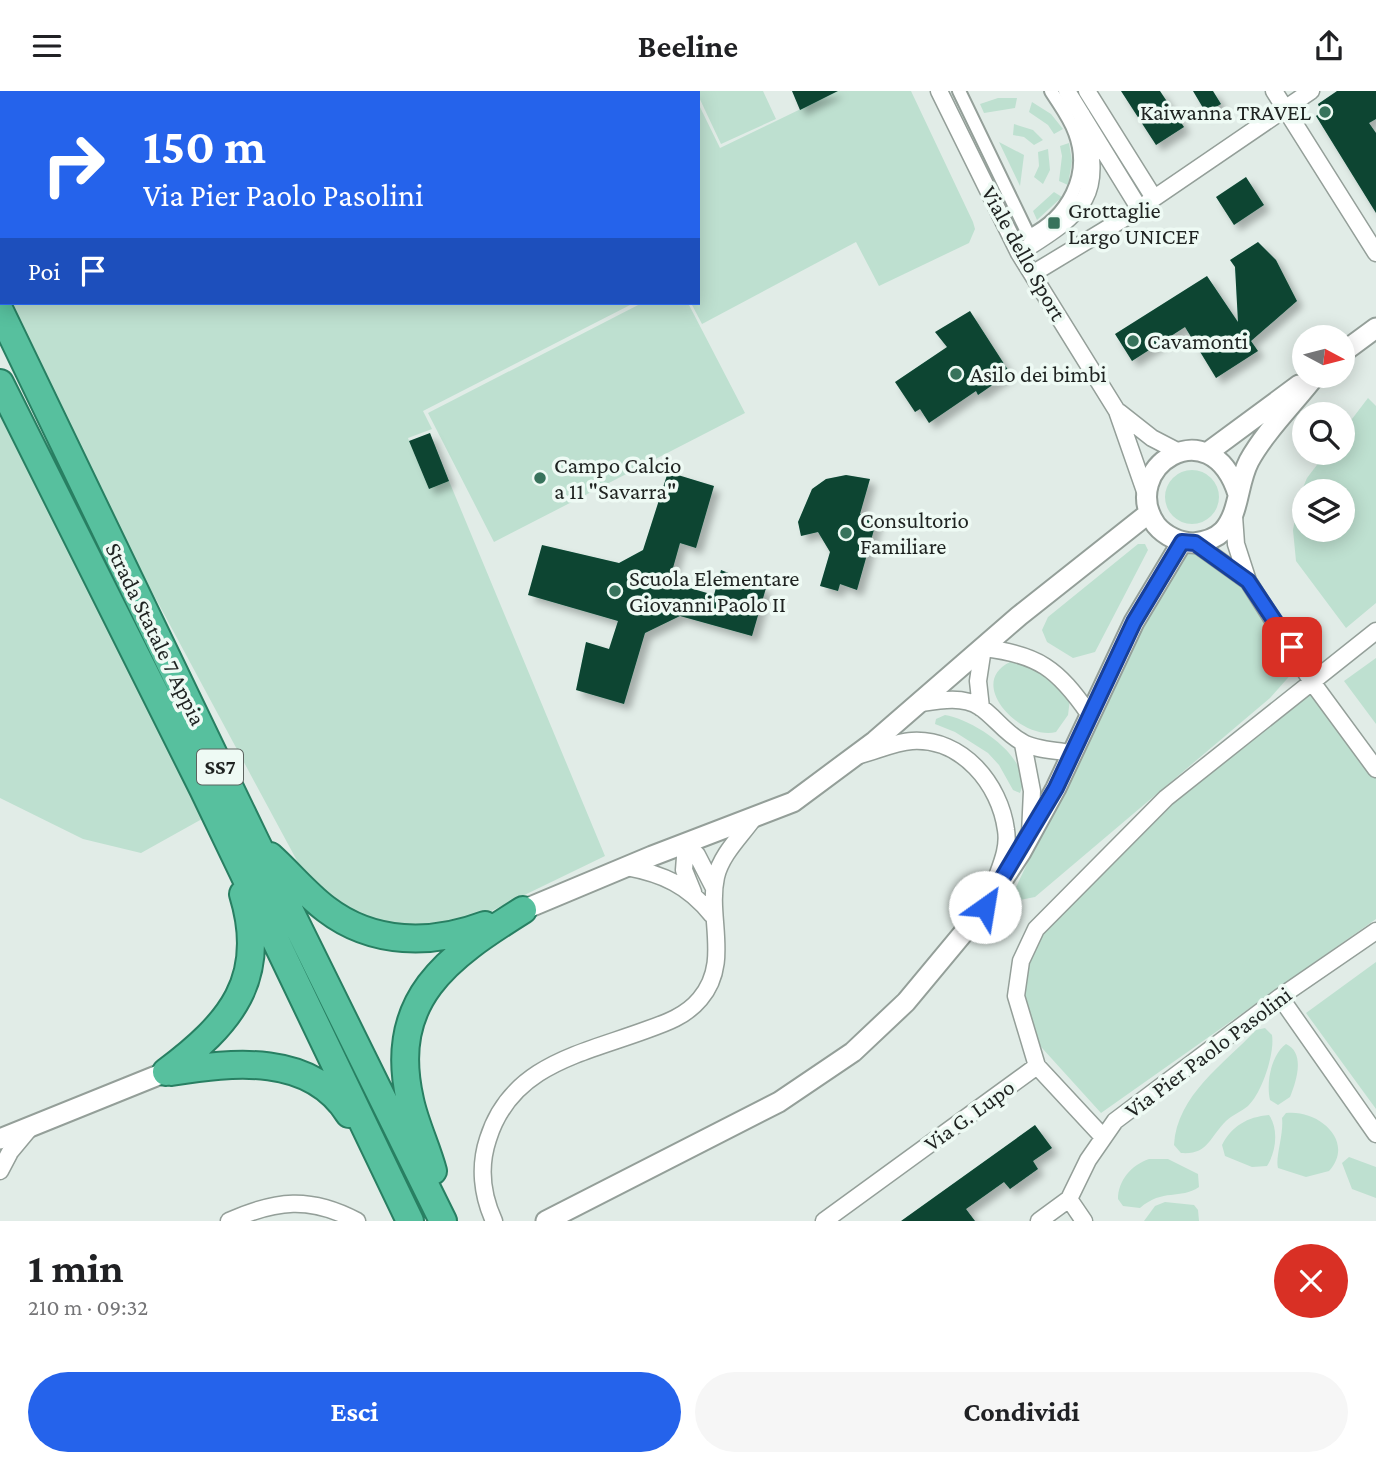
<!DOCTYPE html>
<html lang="it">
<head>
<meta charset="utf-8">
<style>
	body { margin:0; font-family:"Crimson Pro",serif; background:#f6f6f6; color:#202124; height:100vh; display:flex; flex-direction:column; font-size:26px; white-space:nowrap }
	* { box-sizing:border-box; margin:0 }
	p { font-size:23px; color:#757577 }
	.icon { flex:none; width:38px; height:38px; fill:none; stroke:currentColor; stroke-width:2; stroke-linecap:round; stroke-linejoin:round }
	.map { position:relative; height:1130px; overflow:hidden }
	.sheet { display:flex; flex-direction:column; background:#fff; flex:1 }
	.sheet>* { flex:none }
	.banner { position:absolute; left:0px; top:0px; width:700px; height:214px; box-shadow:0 4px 18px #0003; background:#2563eb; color:#fff; overflow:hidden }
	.needle { width:46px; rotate:97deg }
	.buttons { position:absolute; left:1292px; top:234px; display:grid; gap:14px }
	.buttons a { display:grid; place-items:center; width:63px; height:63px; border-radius:50%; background:#fff; box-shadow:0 4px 18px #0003; font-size:35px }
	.pin { position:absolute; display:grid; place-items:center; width:60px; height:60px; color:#fff; margin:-30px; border-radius:14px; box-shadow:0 4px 10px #0006 }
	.me { position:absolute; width:77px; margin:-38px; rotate:32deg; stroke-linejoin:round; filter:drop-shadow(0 0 5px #0008) }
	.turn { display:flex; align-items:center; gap:24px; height:147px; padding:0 28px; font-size:32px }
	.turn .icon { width:91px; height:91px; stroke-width:2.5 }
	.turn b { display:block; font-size:49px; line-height:60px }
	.then { display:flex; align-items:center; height:66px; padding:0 28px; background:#0003; gap:14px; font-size:26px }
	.round { display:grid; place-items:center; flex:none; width:74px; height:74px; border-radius:37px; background:#f6f6f6 }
	.overview { display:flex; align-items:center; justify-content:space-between; height:119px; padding:0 28px }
	h1 { font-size:42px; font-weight:700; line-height:52px }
	.cta { display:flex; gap:14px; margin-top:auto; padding:14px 28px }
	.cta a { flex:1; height:80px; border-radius:42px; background:#2563eb; color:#fff; font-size:28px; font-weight:700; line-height:80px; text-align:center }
	.cta a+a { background:#f6f6f6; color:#202124 }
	header { display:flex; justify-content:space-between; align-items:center; height:91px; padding:0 28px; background:#fff; font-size:32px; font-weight:700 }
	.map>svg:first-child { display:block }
	.green { fill:#bee0d0; fill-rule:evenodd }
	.building { fill:#084531; filter:url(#shadow) }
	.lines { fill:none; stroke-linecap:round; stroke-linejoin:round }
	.service-casing { stroke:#949f99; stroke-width:11 }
	.pedestrian-casing { stroke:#949f99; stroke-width:16 }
	.minor-casing { stroke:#949f99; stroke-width:19 }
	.tertiary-casing { stroke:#949f99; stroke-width:23 }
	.trunk-casing { stroke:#287f62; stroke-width:30 }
	.service { stroke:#fff; stroke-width:8 }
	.pedestrian { stroke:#fff; stroke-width:12 }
	.minor { stroke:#fff; stroke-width:16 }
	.tertiary { stroke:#fff; stroke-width:19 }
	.trunk { stroke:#57c09e; stroke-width:26 }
	.route-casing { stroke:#184099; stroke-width:18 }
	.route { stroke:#2563eb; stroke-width:12 }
	.poi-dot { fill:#38735c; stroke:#eefaf4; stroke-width:2.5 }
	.labels { text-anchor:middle; stroke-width:7; stroke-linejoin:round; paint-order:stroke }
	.shield { fill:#eefaf4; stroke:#5d6460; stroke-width:2 }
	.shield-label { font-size:21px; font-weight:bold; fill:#1f2321 }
	.poi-label { font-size:23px; fill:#1f2321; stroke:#eefaf4; text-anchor:start }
	.street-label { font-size:23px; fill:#1f2321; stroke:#eefaf4 }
</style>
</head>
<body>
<header><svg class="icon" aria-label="menu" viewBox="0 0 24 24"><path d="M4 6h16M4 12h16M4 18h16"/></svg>Beeline<svg class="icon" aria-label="share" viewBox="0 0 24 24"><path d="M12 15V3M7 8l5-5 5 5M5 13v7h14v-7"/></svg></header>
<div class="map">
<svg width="1376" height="1130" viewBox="0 0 1376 1130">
	<defs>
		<filter id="shadow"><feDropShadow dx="6" dy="6" stdDeviation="3.5" flood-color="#0004"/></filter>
	</defs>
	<rect width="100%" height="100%" fill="#e1ece7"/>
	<path class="green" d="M0 0H258L259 2H2V201Z
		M696 0H763L776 28 721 53Z
		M838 0H911L973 131 975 138 969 152 879 195 856 151 702 233 691 212H698V12L720 57Z
		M998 7H1017L1015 17 984 22 980 13Z
		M1032 11 1051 23 1063 38 1054 43 1048 34 1029 21Z
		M1014 33 1033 39 1043 49 1034 54 1024 46 1013 44Z
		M999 51 1024 64 1020 95Z
		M1069 52 1072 70 1068 94 1059 90 1062 65 1060 55Z
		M1048 58 1050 79 1043 93 1034 86 1039 75 1038 61Z
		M1054 101 1062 106 1037 129 1033 120Z
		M7 212H634L423 320 432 338 408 347 429 398 449 390 605 765 452 839 369 834 309 792 108 419Z
		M642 212H688L745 322 494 451 428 322Z
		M1368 307 1376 315V512L1346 537 1296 470 1293 439 1299 406 1307 387 1326 362H1342V341ZM1304 401H1342V439H1304Z
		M0 319 202 728 141 762 83 748 0 707Z
		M1165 406a27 27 0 1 1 54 0a27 27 0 1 1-54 0Z
		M1182 451 1248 490 1282 539 1294 580 1270 607 1035 806 1009 811 1164 482Z
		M1138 453H1145L1148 459 1095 561 1073 567 1047 551 1042 539 1048 526Z
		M1376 567V633L1344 590Z
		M1010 571C1035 573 1053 590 1070 608L1068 624 1056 641C1022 650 965 593 1010 571Z
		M1312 591 1376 678V828L1101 1022 1023 936 1021 870 1036 838 1166 707Z
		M945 624C973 628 1035 668 1020 702L1013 699 999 674 988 662 955 641 935 633 936 628Z
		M1376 871V1018L1306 922Z
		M1265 937 1272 944C1275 962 1262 1002 1248 1015 1241 1021 1232 1024 1226 1030 1209 1047 1208 1064 1181 1062L1174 1054C1177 1004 1224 973 1256 939Z
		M1286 953C1306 962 1296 991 1290 1006L1278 1014 1270 1009C1266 992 1271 964 1286 953Z
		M1286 1022C1318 1018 1356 1050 1329 1080L1306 1086 1278 1077C1275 1067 1284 1043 1282 1027Z
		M1269 1024C1279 1038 1276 1061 1267 1075L1252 1076 1225 1065 1222 1054C1232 1035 1247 1026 1269 1024Z
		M1349 1066 1376 1076V1107L1352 1098 1342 1072Z
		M1149 1068H1168L1198 1083 1199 1096C1180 1109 1163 1097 1140 1117L1123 1115 1118 1108C1118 1090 1131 1074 1149 1068Z
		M1165 1111 1194 1114 1198 1119 1199 1130H1144L1155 1115Z"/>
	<path class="building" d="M792 0H838L800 19Z
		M1121 0H1160L1184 36 1156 54Z
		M1193 0H1213L1221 13 1206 22Z
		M1337 0H1376V28L1369 32 1376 42V122L1316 25 1321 21 1318 13Z
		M1246 86 1264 114 1234 134 1216 106Z
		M1258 151 1276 169 1297 210 1251 250 1258 260 1216 287 1185 236 1132 270 1115 243 1207 185 1238 231 1235 176 1230 169Z
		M970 220 1010 282 978 304 976 300 929 332 920 318 915 321 895 291 947 256 935 241Z
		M430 342 449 390 429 398 409 350Z
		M668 381 714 395 696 457 680 452 669 491 714 504 721 479 766 497 752 545 680 525 645 542 624 613 576 599 586 551 609 558 618 530 528 504 542 454 619 472 643 459Z
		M846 384 870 388 860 423 877 428 857 499 840 493 838 500 820 495 830 461 818 441 801 445 798 431 812 398 826 388Z
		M1035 1034 1052 1057 1033 1070 1038 1078 1010 1098 1004 1091 966 1118 975 1130H901Z"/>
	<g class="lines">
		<g class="service-casing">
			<path id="service" d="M283 0 284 2
				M408 2 412 0
				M513 2 517 0"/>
		</g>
		<g class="pedestrian-casing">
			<path id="pedestrian" d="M959 0 1029 145C1067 126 1091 85 1075 42 1070 27 1059 13 1051 0"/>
		</g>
		<g class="minor-casing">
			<path id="minor" d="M939 0 1019 162 1117 320 1146 403
				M1067 0 1139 117
				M1087 0 1154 107
				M1274 0 1376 162
				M1019 162C1087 120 1105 105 1082 24
				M1032 183 1128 125 1311 0
				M1119 321 1152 347 1179 361
				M1234 425 1236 453 1248 490 1312 591 1376 678
				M1195 452 1248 490
				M916 613C936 610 962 604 980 616 994 625 1005 642 1022 651 1035 659 1055 659 1070 662
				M981 617 978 590 983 557C1038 563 1058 578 1089 623
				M1023 653 1032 700 1030 743
				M860 664C876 660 895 651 912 650 962 647 1000 693 1006 739 1009 757 1001 774 995 791
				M686 753 697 764 714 797
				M686 753 684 779 693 801
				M626 776C663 783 688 794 712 824
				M1280 906 1376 1043
				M1037 975 1016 905 1021 870 1036 838 1166 707 1376 540
				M0 1080 10 1061 30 1037
				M1069 1108 1084 1130
				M229 1130C276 1109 310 1105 357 1130
				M494 1130C482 1104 479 1075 488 1048 511 974 581 963 646 939 666 932 686 925 700 908 731 872 707 827 716 786 721 764 740 746 753 728
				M824 1130 1037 975 1103 1046
				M1039 1130 1069 1108 1088 1069 1115 1030 1280 906 1376 840"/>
		</g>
		<g class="tertiary-casing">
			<path id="tertiary" d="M1342 262 1376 237
				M1207 362 1299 294
				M1238 403C1210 315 1117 378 1156 434 1165 445 1180 452 1194 452 1204 451 1216 447 1223 440 1240 421 1237 393 1249 370 1264 342 1295 311 1315 285
				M523 819 652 765 793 711 875 650 1019 525 1149 422
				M0 1048 166 981
				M546 1130 779 1011 853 961 906 911 985 816 1021 761 1056 697 1134 531 1182 451"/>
		</g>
		<g class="trunk-casing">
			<path id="trunk" d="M0 220 256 751 443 1130
				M0 292 203 698 410 1130
				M270 765C289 782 306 803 326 818 373 854 432 854 485 834
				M166 981C230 933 269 888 243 803
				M171 981C233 971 311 962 349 1023
				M433 1080C427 1057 415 1033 410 1009 387 908 448 866 523 819"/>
		</g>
		<use href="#service" class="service"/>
		<use href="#pedestrian" class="pedestrian"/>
		<use href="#minor" class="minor"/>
		<use href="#tertiary" class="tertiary"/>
		<use href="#trunk" class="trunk"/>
	</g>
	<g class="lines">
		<g class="route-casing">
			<path id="route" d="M985 816 1056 697 1134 531 1182 451 1195 452 1248 490 1292 556"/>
		</g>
		<use href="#route" class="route"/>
	</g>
	<g class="poi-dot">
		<circle cx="1325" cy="21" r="7"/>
		<rect x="1047" y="125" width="14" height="14" rx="3.5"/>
		<circle cx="1133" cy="250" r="7"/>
		<circle cx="956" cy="283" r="7"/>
		<circle cx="540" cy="387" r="7"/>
		<circle cx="846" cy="442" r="7"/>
		<circle cx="615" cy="500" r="7"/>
	</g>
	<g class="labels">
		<rect class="shield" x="197" y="658.5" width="46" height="35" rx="5"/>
		<g class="shield-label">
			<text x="220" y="683">SS7</text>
		</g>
		<g class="poi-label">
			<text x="1311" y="29" text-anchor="end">Kaiwanna TRAVEL</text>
			<text x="1068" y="127">Grottaglie<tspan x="1068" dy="26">Largo UNICEF</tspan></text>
			<text x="1147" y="258">Cavamonti</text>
			<text x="970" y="291">Asilo dei bimbi</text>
			<text x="554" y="382">Campo Calcio<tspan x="554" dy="26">a 11 "Savarra"</tspan></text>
			<text x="860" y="437">Consultorio<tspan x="860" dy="26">Familiare</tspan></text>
			<text x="629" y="495">Scuola Elementare<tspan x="629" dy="26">Giovanni Paolo II</tspan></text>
		</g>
		<g class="street-label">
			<text transform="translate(1024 162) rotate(61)" y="8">Viale dello Sport</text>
			<text transform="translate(156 543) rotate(64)" y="8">Strada Statale 7 Appia</text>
			<text transform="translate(1208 961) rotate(-37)" y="8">Via Pier Paolo Pasolini</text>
			<text transform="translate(969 1024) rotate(-36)" y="8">Via G. Lupo</text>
		</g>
	</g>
</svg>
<div class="buttons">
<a><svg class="needle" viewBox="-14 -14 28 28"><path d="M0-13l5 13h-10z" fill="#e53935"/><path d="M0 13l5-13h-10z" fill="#757577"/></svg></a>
<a><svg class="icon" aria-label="search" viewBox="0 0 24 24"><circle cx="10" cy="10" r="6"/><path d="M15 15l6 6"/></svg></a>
<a><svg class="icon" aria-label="layers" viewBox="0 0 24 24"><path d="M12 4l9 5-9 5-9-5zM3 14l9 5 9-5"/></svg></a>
</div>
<div class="pin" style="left:1292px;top:556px;background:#d93025"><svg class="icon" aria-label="arrive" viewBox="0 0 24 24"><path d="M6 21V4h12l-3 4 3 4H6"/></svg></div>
<svg class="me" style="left:985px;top:816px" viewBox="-20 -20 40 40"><circle r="19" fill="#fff"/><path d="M0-13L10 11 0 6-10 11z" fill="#2563eb"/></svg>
<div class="banner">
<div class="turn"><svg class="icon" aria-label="right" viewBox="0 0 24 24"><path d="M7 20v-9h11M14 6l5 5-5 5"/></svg><div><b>150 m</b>Via Pier Paolo Pasolini</div></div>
<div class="then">Poi<svg class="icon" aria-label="arrive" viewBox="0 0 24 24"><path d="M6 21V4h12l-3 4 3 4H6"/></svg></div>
</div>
</div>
<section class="sheet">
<div class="overview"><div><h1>1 min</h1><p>210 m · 09:32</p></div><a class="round" style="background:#d93025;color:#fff"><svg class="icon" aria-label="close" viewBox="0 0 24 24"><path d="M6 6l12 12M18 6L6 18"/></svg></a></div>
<div class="cta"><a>Esci</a><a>Condividi</a></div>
</section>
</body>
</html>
